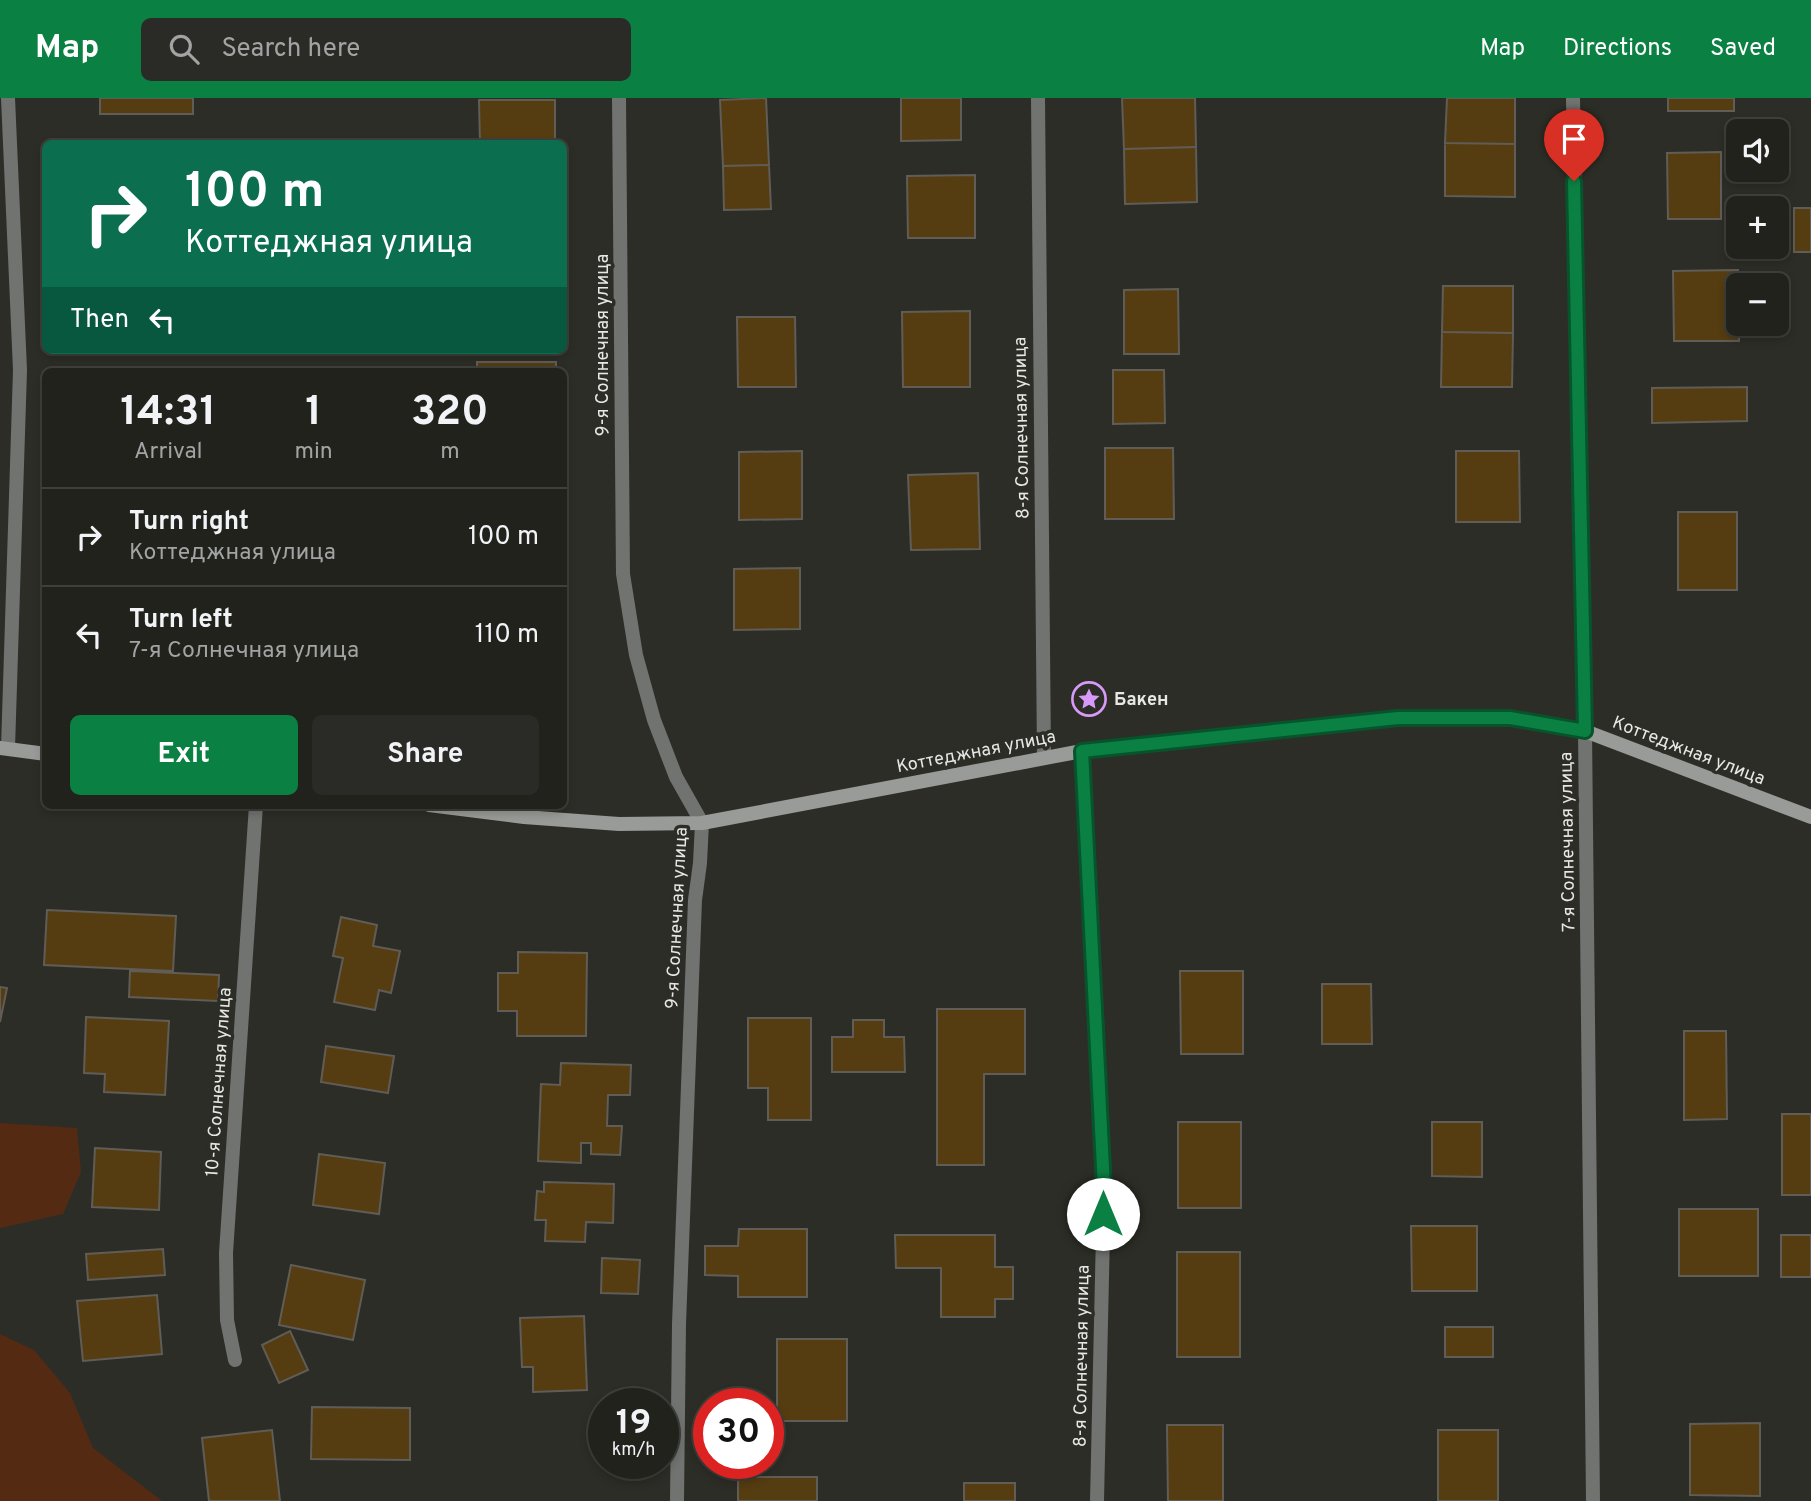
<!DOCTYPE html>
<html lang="en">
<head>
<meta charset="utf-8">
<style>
	body { margin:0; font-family:Overpass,sans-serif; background:#2a2a26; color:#f1f3f6; height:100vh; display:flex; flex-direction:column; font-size:26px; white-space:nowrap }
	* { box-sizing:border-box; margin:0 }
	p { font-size:23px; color:#a2a4a4 }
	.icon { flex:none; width:38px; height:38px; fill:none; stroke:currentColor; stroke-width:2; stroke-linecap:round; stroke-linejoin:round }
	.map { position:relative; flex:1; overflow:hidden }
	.drawer { position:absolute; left:42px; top:270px; width:525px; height:441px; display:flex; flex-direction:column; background:#22221d; border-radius:10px; box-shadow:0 4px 10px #0003,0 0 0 2px #3f3f3b }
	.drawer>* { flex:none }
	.hud { position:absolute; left:42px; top:42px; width:525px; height:214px; border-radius:10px; box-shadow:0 4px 10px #0003,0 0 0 2px #3f3f3b; background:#0b6e4f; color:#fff; overflow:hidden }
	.controls { position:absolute; left:1726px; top:21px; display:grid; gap:14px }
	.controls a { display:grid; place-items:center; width:63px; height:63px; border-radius:10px; background:#22221d; box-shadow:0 4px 10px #0003,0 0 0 2px #3f3f3b; font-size:35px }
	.speed { position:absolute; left:588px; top:1290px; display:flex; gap:14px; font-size:35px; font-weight:700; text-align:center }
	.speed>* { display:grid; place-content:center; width:91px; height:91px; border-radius:50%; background:#22221d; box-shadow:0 4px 10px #0003,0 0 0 2px #3f3f3b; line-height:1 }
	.speed small { font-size:18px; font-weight:400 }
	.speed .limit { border:10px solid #d22; background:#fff; color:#111 }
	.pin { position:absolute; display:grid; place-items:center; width:60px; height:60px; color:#fff; margin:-72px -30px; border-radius:50% 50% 50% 0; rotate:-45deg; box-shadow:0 0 7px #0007 }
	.pin .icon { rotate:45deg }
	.me { position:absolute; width:77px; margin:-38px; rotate:0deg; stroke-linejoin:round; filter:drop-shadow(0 0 5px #0008) }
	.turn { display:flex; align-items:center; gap:24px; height:147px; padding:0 28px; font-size:32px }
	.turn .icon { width:91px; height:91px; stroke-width:2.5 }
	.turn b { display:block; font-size:49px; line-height:60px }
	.then { display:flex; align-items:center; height:66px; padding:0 28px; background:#0003; gap:14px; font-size:26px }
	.eta { display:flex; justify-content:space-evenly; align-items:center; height:119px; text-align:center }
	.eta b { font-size:42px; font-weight:700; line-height:49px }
	.action { display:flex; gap:14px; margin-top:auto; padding:14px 28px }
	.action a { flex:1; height:80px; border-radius:10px; background:#0b8043; color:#fff; font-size:28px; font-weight:700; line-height:80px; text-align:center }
	.action a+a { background:#2a2a26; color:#f1f3f6 }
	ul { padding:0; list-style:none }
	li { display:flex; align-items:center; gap:21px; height:98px; padding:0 28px; border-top:2px solid #3f3f3b }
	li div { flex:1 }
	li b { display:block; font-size:26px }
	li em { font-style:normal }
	header { display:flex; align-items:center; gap:42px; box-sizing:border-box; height:98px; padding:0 35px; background:#0b8043; color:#fff }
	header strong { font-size:33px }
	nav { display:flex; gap:38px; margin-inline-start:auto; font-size:24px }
	.search { width:490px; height:63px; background:#2a2a26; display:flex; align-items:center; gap:18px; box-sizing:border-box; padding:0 24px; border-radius:10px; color:#a2a4a4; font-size:26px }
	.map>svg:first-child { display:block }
	.green { fill:#542a13 }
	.building { fill:#553c11; stroke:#605c56; stroke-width:2 }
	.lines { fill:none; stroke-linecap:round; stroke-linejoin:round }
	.street { stroke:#717371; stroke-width:14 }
	.secondary { stroke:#989b97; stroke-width:14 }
	.route-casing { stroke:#07532c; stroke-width:18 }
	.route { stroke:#0b8043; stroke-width:12 }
	.labels { text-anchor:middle; stroke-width:7; stroke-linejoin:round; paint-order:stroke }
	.street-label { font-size:18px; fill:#e7e7e4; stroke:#2d2d27 }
	.poi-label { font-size:18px; font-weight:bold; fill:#e7e7e4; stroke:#2d2d27; text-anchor:start }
</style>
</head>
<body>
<header>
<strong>Map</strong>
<div class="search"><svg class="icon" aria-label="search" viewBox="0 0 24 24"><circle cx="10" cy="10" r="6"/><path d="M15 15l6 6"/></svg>Search here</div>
<nav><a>Map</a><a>Directions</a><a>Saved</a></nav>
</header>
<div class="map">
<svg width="1811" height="1403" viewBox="0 0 1811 1403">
	<rect width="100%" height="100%" fill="#2d2d27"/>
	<path class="green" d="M0 1025 77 1030 81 1074 63 1116 0 1130Z
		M0 1236 34 1252 70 1295 93 1350 162 1403H0Z"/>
	<path class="building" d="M100 0H193V16H100Z
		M766 0 769 67 723 68 720 2Z
		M901 0H961V42L901 43Z
		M1122 0H1195L1196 49 1124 51Z
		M1447 0H1515V46L1445 45Z
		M1668 0H1734V13H1668Z
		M479 2H555V46H480Z
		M1445 45 1515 46V99L1445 98Z
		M1196 49 1197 104 1125 106 1124 51Z
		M1721 54V121H1668L1667 55Z
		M769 67 771 111 724 112 723 68Z
		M975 77V140H908L907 78Z
		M1794 110H1811V154H1794Z
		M1738 172 1739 243H1674L1673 173Z
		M1443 188H1513V235L1442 234Z
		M1178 191 1179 256H1124V192Z
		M970 213V289H903L902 214Z
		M737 219H795L796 289H738Z
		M1442 234 1513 235 1512 289H1441Z
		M477 264H556V273H477Z
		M1113 272H1164L1165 325 1113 326Z
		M1747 289V323L1652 325V290Z
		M1105 350H1173L1174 421H1105Z
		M802 353V421L739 422V354Z
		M1456 353H1519L1520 424H1456Z
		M978 375 980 451 911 452 908 377Z
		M1678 414H1737V492H1678Z
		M800 470V531L734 532V471Z
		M47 812 176 818 173 873 44 867Z
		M341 819 377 827 373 848 400 853 391 895 379 892 375 912 334 904 343 860 333 858Z
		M518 854 587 855 586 938H517V913H498V875H518Z
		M130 873 219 877 218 903 129 899Z
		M1180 873H1243V956H1181Z
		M1322 886H1371L1372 946H1322Z
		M0 889 7 890 0 924Z
		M937 911H1025V976H984V1067H937Z
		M86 919 169 923 165 997 104 994 105 976 84 975Z
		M748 920H811V1022H768V990H748Z
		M853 922H884V939H904L905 974H832V939H853Z
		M1684 933H1726L1727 1021 1684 1022Z
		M326 948 394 958 388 995 321 984Z
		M561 965 631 967 630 997H608L607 1028H622L620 1057 591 1056V1045H581V1065L538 1063 541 986 560 987Z
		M1782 1016H1811V1097H1782Z
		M1178 1024H1241V1110H1178Z
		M1432 1024H1482V1079L1432 1078Z
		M95 1050 161 1054 159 1112 92 1109Z
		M319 1056 385 1065 379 1116 313 1107Z
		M544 1084 614 1086 613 1125 586 1124 585 1144 545 1143 546 1122H535L537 1093 544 1094Z
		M1679 1111H1758V1178H1679Z
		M1411 1128H1477V1193H1412Z
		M739 1131H807V1199H738V1178L705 1177V1148H738Z
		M895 1137H995V1169H1013V1201H995V1219H941V1170H896Z
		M1781 1137H1811V1179H1781Z
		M163 1151 165 1177 88 1182 86 1156Z
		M1177 1154H1240V1259H1177Z
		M602 1160 640 1162 638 1196 601 1195Z
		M291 1167 365 1182 353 1242 279 1227Z
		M157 1197 162 1256 83 1263 77 1203Z
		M584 1218 587 1292 533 1294V1269H522L520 1220Z
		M1445 1229H1493V1259H1445Z
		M290 1233 308 1272 279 1285 262 1247Z
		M777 1241H847V1323H777Z
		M312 1309 410 1310V1362L311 1361Z
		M1760 1325V1398L1690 1397V1326Z
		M1167 1327H1223V1403H1168Z
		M272 1332 280 1403H209L202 1340Z
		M1438 1332H1498V1403H1438Z
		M738 1379H817V1403H738Z
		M964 1385H1015V1403H964Z"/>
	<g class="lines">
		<path class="street" d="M619 0 623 476 636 557 654 622 676 679 702 725 700 765 695 802 679 1226 677 1403
			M1038 0 1044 659
			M1573 0 1585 633 1593 1403
			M8 650 20 272 8 0
			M1082 653 1104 1090 1097 1403
			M235 1262 227 1222 226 1155 256 707"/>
		<path class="secondary" d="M0 650 46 656
			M429 707 524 719 619 726 702 725 1082 653 1398 619 1510 620 1585 633 1811 719"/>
	</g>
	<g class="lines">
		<g class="route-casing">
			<path id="route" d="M1103 1116 1104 1090 1082 653 1398 620H1510L1585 633 1574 83"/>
		</g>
		<use href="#route" class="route"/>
	</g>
	<defs>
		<g id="sight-ring" transform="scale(1.75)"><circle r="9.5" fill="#2d2d27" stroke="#d89af8" stroke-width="1.5"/><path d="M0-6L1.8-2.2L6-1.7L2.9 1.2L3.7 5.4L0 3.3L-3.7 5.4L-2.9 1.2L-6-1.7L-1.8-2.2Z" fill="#d89af8"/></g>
	</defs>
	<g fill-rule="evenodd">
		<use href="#sight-ring" x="1089" y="601"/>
	</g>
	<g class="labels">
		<g class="street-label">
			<text transform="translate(602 247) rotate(-90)" y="6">9-я Солнечная улица</text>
			<text transform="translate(1021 330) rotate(-91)" y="6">8-я Солнечная улица</text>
			<text transform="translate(1689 652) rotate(21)" y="6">Коттеджная улица</text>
			<text transform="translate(976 653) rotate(-11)" y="6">Коттеджная улица</text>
			<text transform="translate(1567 744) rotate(-91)" y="6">7-я Солнечная улица</text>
			<text transform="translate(676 820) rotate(-87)" y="6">9-я Солнечная улица</text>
			<text transform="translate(218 984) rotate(-86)" y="6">10-я Солнечная улица</text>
			<text transform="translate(1081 1258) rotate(-89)" y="6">8-я Солнечная улица</text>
		</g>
		<g class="poi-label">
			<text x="1114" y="607">Бакен</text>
		</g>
	</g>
</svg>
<div class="controls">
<a><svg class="icon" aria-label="sound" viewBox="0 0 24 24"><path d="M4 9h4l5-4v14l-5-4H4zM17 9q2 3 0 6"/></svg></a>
<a>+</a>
<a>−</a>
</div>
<div class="speed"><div>19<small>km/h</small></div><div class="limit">30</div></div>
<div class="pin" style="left:1574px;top:83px;background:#d93025"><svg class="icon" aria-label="arrive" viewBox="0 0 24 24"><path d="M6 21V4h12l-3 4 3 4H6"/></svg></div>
<svg class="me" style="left:1103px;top:1116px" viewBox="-20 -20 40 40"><circle r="19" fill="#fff"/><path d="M0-13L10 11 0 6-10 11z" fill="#0b8043"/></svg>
<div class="hud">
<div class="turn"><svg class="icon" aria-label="right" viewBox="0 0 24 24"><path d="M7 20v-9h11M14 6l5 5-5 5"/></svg><div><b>100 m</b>Коттеджная улица</div></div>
<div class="then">Then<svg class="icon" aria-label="left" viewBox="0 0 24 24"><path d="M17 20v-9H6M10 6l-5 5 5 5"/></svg></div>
</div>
<section class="drawer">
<div class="eta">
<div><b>14:31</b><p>Arrival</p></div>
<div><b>1</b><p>min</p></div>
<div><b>320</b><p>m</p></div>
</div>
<ul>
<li><svg class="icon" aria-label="right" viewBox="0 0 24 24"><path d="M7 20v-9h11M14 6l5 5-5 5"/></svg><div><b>Turn right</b><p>Коттеджная улица</p></div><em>100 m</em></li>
<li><svg class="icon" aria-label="left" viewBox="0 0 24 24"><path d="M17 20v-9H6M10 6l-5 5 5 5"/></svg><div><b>Turn left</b><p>7-я Солнечная улица</p></div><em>110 m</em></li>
</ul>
<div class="action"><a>Exit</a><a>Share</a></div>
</section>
</div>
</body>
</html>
